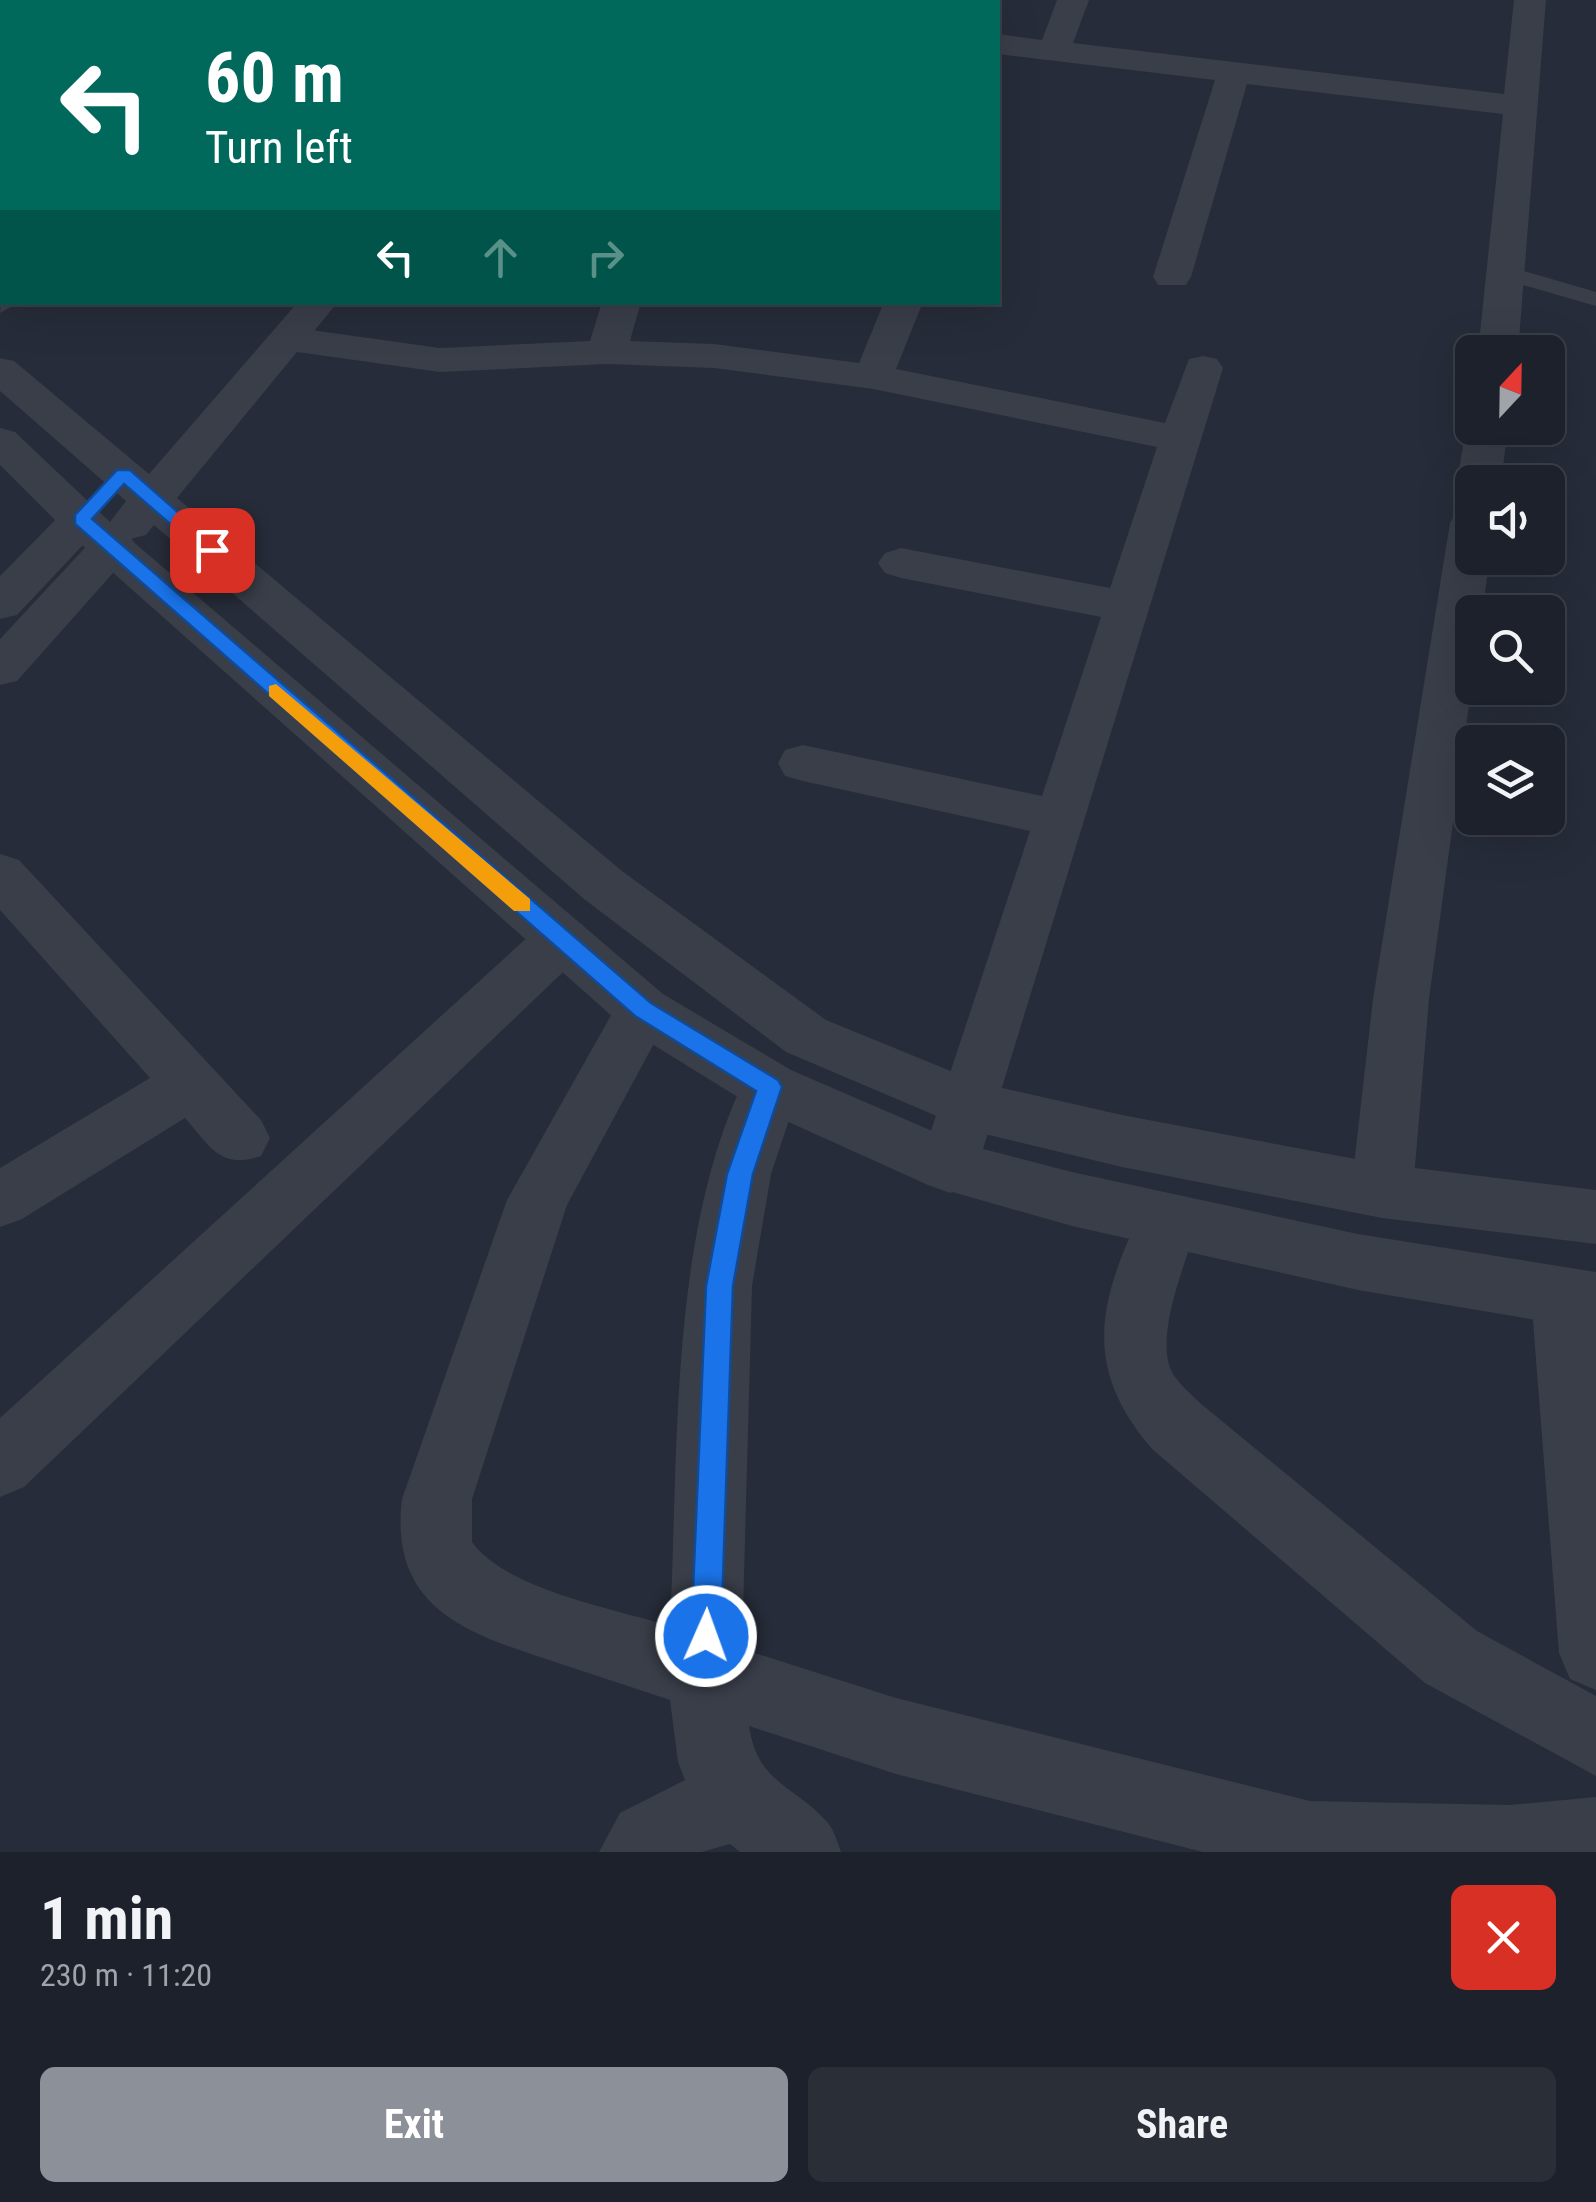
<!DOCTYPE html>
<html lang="en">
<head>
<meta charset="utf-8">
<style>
	body { margin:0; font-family:"Roboto Condensed",sans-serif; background:#292e37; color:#f1f3f6; height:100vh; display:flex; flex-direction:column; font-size:38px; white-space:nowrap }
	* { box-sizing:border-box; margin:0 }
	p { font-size:32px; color:#a0a3a9 }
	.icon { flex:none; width:55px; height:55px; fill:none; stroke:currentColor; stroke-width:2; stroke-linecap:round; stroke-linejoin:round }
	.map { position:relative; height:1852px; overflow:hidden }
	.details { display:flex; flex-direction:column; background:#1c212b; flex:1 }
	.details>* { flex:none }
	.guide { position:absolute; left:0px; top:0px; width:1000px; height:305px; box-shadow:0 10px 40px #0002,0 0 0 2px #3a3e47; background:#00695c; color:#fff; overflow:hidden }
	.needle { width:65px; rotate:22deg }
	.controls { position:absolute; left:1455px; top:335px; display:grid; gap:20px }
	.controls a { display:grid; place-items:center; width:110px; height:110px; border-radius:15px; background:#1c212b; box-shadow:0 10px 40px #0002,0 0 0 2px #3a3e47; font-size:50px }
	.pin { position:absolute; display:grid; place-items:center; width:85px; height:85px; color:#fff; margin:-42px; border-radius:20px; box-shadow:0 5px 15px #0006 }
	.me { position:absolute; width:110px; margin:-55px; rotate:2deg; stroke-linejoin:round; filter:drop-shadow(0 0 8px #0008) }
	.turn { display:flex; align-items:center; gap:35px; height:210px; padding:0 40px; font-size:45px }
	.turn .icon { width:130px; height:130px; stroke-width:2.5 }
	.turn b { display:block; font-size:70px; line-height:85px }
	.lanes { display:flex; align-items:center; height:95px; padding:0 40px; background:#0003; justify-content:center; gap:50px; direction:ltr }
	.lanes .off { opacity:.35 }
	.round { display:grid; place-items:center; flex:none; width:105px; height:105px; border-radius:15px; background:#292e37 }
	.summary { display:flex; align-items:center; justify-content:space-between; height:170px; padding:0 40px }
	h1 { font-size:60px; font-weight:700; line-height:75px }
	.cta { display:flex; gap:20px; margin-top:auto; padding:20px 40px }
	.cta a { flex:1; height:115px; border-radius:15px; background:#8c9099; color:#fff; font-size:40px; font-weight:700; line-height:115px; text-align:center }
	.cta a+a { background:#292e37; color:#f1f3f6 }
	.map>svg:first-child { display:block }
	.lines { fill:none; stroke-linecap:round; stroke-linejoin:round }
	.service { fill:#393e49; fill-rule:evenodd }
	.minor { fill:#393e49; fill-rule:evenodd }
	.tertiary { fill:#393e49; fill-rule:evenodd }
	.route { fill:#1a73e8; stroke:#114b97; stroke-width:2.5 }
	.slow { fill:#f59e0b }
</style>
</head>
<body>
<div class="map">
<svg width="1596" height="1852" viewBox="0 0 1596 1852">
	<rect width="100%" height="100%" fill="#262c39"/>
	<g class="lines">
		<path class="service" d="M1510 267 1596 292V306L1502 279 1499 274Z"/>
		<path class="minor" d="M597 0H643L645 2H599Z
			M1057 0H1089L1073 43 1504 94 1514 0H1546L1518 352H1478L1503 114 1247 84 1191 277 1186 285H1158L1153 277 1215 80 998 54V34L1042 40Z
			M2 50V70L0 71V51Z
			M2 160V182L0 183V161Z
			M2 288V302H20L0 313Z
			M602 302H641L630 341 714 344 859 363 884 302H923L896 369 1165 423 1189 359 1203 356 1217 359 1223 368 972 1185 950 1193 928 1185 919 1167 1030 831 803 781 785 776 778 763 785 750 803 745 1042 796 1101 617 901 578 885 573 878 563 885 553 901 548 1110 588 1157 447 873 389 714 368 607 364 440 372 290 351 276 347 270 339 276 331 290 327 440 348 590 341Z
			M1472 419V428H1508L1501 482H1472V494L1464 491 1457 482 1466 428Z
			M81 506 97 510 103 520 97 530 17 615 0 619V576L65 510Z
			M1472 509V558H1490L1482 612H1472V683L1429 999 1413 1191 1404 1210 1382 1218 1360 1210 1351 1191 1373 999 1450 523 1456 513Z
			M113 531 129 535 136 545 129 555 17 681 0 685V639L97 535Z
			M0 854 19 860 261 1120 270 1138 261 1156C220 1170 210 1146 185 1118L22 1219 0 1227V1168L150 1078 0 910Z
			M562 918 582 924 590 939 582 954 24 1487 0 1497V1418L542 924Z
			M643 987 663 994 672 1010 567 1205 472 1499V1542C507 1590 613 1608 670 1626 679 1449 668 1230 749 1070L770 1063 791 1070 800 1087 771 1174 752 1286 742 1649 896 1698 1310 1801 1510 1805 1596 1797V1852H1203L896 1774 749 1726C758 1785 794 1784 828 1823 834 1830 838 1843 841 1852H740L730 1844 702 1852H599L620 1813 685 1780 678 1762 670 1700C631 1687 591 1674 552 1661 466 1633 389 1608 402 1499L507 1200 623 994Z
			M1168 1193 1190 1201 1199 1220C1188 1257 1152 1338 1173 1374 1180 1385 1191 1394 1200 1403L1477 1631 1596 1696V1776L1425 1683 1152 1449C1078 1363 1101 1296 1146 1201Z
			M1563 1267 1586 1275 1596 1303V1690L1570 1679 1559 1653 1531 1296 1540 1275Z"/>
		<path class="tertiary" d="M298 302H338L177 498 622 871 826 1020 980 1083 1122 1115 1382 1164 1596 1190V1244L1382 1218 1122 1167 972 1131 786 1052 584 899 154 525 146 535 130 539 663 994 791 1070 960 1143 1072 1172 1358 1234 1596 1272V1330L1358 1290 1072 1226 928 1185 749 1104 623 1026 65 530 0 465V428L15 432 110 522 126 501 0 391V358L14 361 149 474Z"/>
	</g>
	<path class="route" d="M117 470H130L221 550 205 554 124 484 92 519 651 1003 778 1080 782 1087 753 1174 733 1286 721 1636 717 1647 706 1652 695 1647 691 1636 706 1286 727 1174 756 1091 635 1016 75 524V515Z"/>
	<path class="slow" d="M276 684 530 899V911H514L269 696V686Z"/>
</svg>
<div class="controls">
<a><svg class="needle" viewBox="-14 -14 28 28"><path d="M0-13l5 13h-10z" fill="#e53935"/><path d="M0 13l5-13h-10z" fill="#a0a3a9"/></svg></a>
<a><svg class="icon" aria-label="sound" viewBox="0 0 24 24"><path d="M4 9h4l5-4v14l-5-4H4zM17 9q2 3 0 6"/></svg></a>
<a><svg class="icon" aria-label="search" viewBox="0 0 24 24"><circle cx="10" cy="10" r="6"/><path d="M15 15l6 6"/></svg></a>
<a><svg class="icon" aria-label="layers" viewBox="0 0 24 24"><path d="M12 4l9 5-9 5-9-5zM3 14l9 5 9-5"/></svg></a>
</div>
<div class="pin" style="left:212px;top:550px;background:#d93025"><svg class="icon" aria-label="arrive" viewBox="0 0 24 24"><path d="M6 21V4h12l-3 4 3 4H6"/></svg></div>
<svg class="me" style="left:706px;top:1636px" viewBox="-20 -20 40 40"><circle r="17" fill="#1a73e8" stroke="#fff" stroke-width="3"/><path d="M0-11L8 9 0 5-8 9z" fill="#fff"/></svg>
<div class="guide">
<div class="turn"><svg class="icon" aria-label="left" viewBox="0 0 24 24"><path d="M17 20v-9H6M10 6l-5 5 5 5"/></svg><div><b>60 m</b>Turn left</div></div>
<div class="lanes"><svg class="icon" aria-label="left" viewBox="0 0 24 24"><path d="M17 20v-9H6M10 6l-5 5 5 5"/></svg><svg class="icon off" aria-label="ahead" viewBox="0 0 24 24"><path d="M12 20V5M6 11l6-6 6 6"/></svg><svg class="icon off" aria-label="right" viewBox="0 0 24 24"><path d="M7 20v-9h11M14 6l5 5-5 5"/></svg></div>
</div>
</div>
<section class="details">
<div class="summary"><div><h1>1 min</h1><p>230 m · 11:20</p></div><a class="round" style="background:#d93025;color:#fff"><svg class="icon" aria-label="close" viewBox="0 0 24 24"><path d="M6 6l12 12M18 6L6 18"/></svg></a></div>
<div class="cta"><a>Exit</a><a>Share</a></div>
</section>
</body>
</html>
